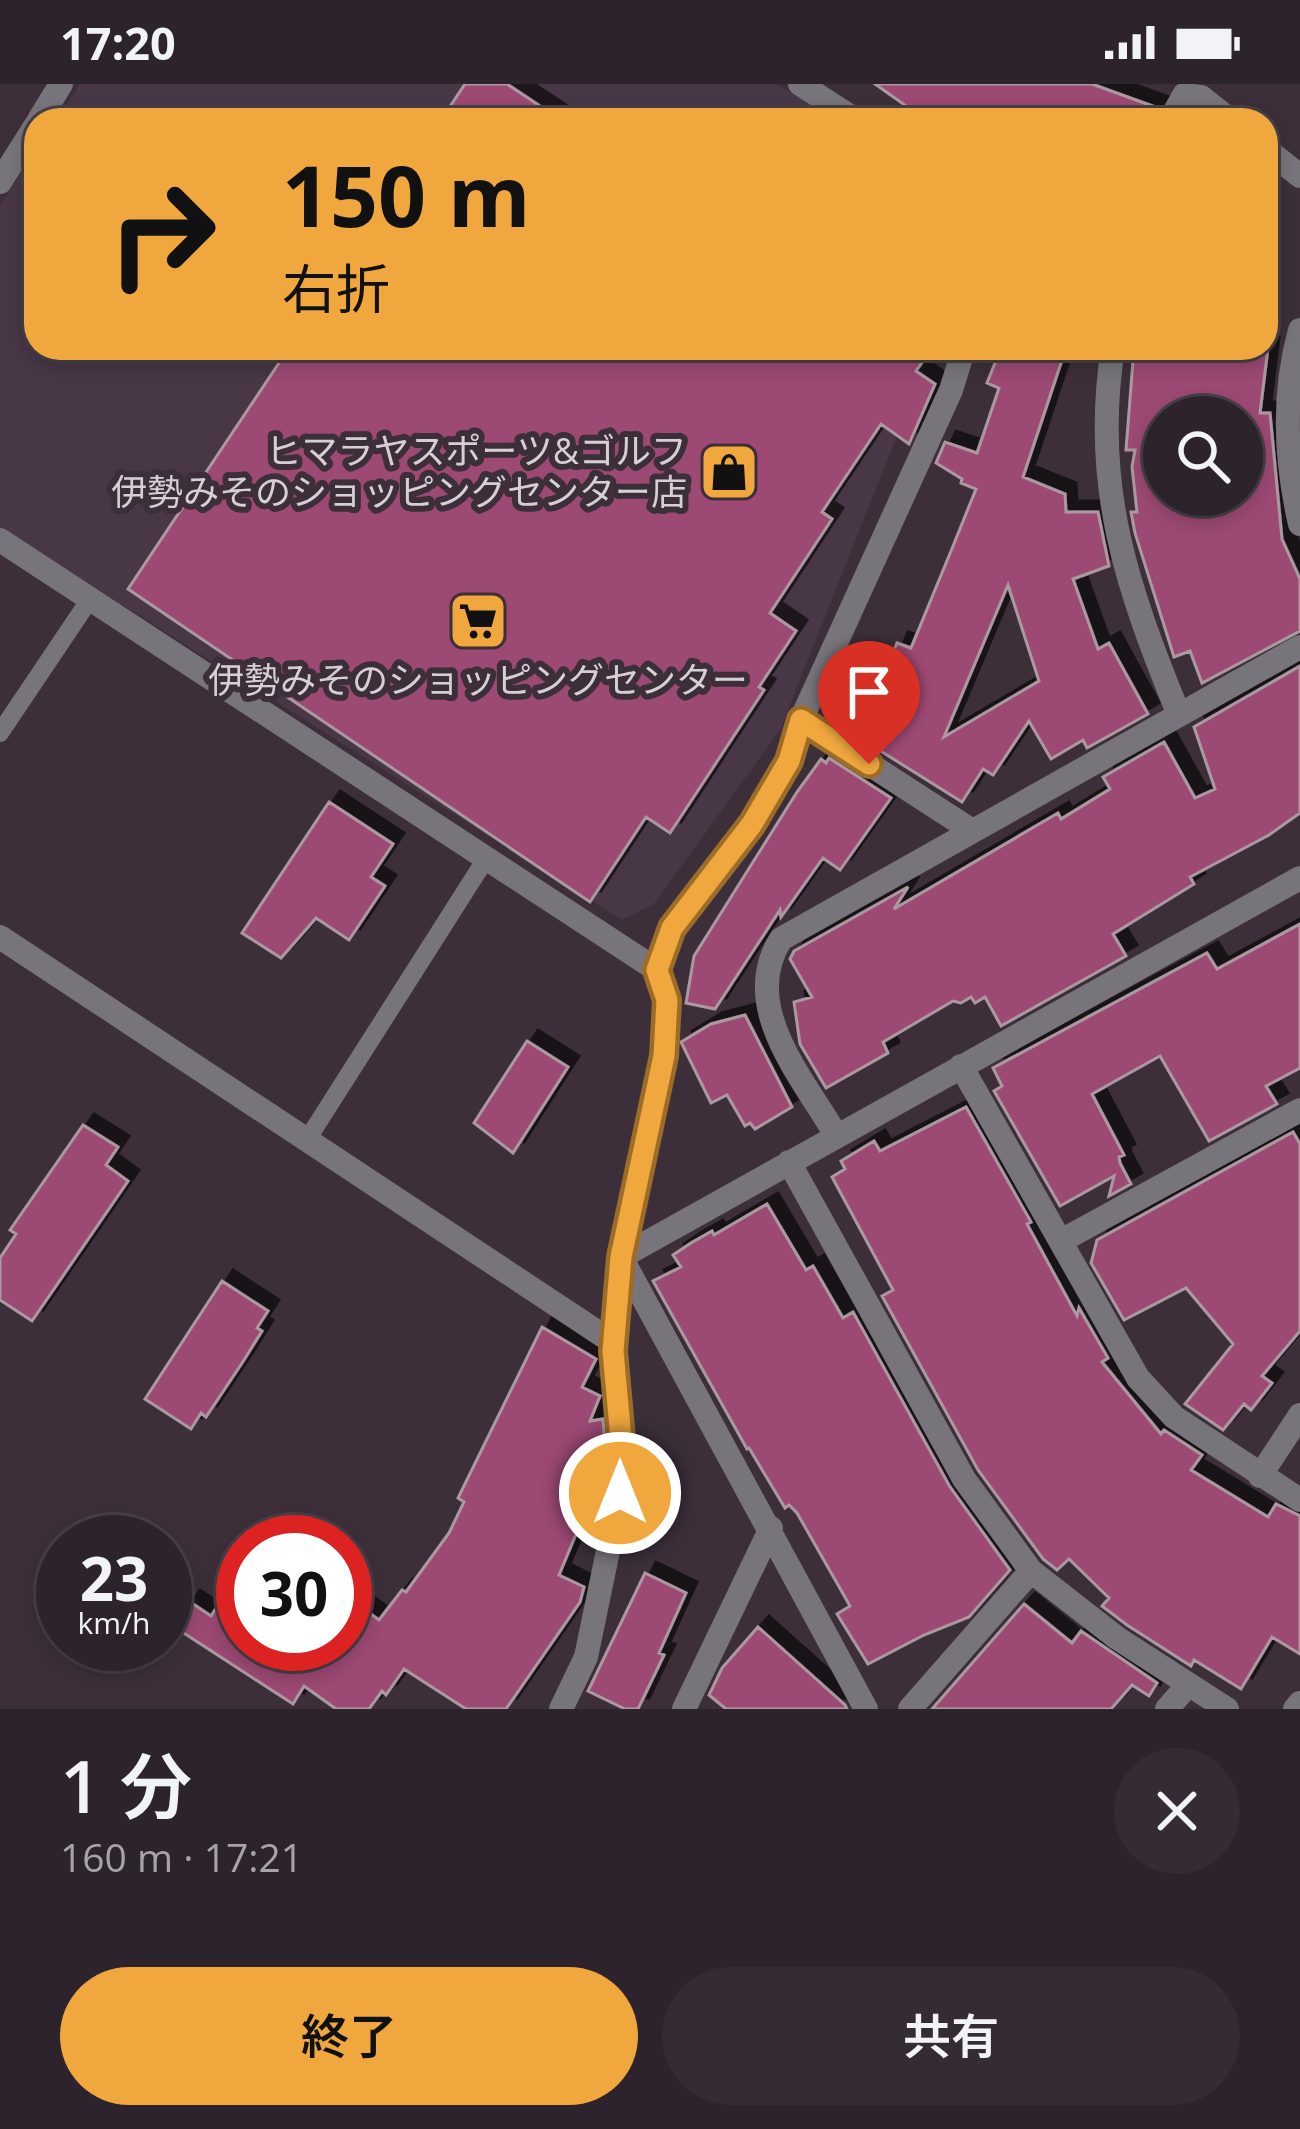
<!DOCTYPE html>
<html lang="ja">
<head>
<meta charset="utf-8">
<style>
	body { margin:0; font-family:"Open Sans","Noto Sans JP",sans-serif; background:#352b34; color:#f1f3f6; height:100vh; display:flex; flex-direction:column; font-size:45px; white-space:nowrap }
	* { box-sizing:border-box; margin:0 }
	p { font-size:39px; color:#a7a4a9 }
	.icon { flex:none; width:66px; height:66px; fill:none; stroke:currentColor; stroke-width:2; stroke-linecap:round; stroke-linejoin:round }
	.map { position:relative; height:1625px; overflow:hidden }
	.side { display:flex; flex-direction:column; background:#2d232c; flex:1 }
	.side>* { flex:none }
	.banner { position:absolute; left:24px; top:24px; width:1254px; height:252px; border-radius:36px; box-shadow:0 6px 18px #0003,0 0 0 3px #484048; background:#efa73e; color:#111; overflow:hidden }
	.fabs { position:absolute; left:1143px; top:312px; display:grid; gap:24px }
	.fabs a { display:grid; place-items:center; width:120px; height:120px; border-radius:50%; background:#2d232c; box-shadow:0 6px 18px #0003,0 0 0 3px #484048; font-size:60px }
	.speed { position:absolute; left:36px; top:1431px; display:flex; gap:24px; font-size:60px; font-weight:700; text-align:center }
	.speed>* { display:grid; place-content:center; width:156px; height:156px; border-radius:50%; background:#2d232c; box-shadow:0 6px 18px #0003,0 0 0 3px #484048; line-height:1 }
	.speed small { font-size:30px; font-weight:400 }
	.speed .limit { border:18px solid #d22; background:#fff; color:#111 }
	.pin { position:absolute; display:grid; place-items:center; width:102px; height:102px; color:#fff; margin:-123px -51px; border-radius:50% 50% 50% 0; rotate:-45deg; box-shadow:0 0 12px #0007 }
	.pin .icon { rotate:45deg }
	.me { position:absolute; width:132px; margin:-66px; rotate:0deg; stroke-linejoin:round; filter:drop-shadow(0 0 9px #0008) }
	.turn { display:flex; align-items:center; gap:42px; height:252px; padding:0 60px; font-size:54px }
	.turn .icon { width:156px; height:156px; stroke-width:2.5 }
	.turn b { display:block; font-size:84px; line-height:102px }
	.round { display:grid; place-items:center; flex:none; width:126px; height:126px; border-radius:63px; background:#352b34 }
	.headline { display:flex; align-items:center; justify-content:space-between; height:204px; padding:0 60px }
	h1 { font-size:72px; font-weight:600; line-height:90px }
	.cta { display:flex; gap:24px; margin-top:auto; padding:24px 60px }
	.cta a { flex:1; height:138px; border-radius:72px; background:#efa73e; color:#111; font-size:48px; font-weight:600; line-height:138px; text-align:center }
	.cta a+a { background:#352b34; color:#f1f3f6 }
	.status { display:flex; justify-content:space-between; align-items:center; height:84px; padding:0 60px; background:#2d232c; direction:ltr }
	.status svg { height:33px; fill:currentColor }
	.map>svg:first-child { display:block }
	.built { fill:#483746 }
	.building { fill:#9c4a73; stroke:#ab98a0; stroke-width:3; fill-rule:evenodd; filter:url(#shadow) }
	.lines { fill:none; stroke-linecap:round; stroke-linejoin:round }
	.service { stroke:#78747b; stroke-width:18 }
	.minor { stroke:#78747b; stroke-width:24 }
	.route-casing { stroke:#9b6d28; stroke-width:30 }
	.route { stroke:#efa73e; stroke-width:21 }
	.labels { text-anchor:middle; stroke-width:12; stroke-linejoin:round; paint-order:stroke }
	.poi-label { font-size:36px; fill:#d7cfd6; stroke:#3c2f3a; text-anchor:end }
</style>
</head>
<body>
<div class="status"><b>17:20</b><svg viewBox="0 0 49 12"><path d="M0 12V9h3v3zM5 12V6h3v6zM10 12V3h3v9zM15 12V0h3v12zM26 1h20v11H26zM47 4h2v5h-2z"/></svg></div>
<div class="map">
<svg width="1300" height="1625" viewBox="0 0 1300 1625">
	<defs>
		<filter id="shadow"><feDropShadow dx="11" dy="-11" stdDeviation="0" flood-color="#0009"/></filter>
	</defs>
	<rect width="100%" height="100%" fill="#3c2f3a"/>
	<path class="built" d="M80 0H776L837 36H56Z
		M36 66V264H932L780 646 654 820 622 836 0 444V121Z"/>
	<path class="building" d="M465 0H507L561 36H441Z
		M875 0H1092L1158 24 1154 36H926Z
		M289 264H903L923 277 916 287 935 300 909 360 881 340 822 428 832 435 770 529 796 547 759 603 764 606 670 749 646 733 590 818 128 505Z
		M1001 264H1066L1023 393 1065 410 1066 428H1098L1109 482 1073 495 1098 565 1109 559 1148 630 1087 664 1083 656 1051 675 1029 637 993 691 983 685 962 718 847 646 855 632 861 635 879 604 897 559 911 564 951 467 976 405 961 399 962 395 936 379 945 358 977 369 999 304 987 299ZM1008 501 1039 597 944 653Z
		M1134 264H1268L1260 329H1270L1282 455 1300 495V547L1202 599 1190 567 1174 573 1135 449 1131 428H1137L1132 383 1135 366H1126ZM1164 333H1242V411H1164Z
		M1300 582V729L1269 751 1190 793 1194 800 1113 850 1126 872 1001 942 985 913 975 919 971 913 961 919 953 917 883 958 888 969 826 1004 800 960 794 918 812 913 790 875 794 867 908 803 894 825 1058 729 1061 735 1110 705 1103 693 1164 658 1195 714 1215 705 1194 643Z
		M829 674 891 714 840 786 823 774 781 833 780 826 715 925 686 919 694 872 797 708 821 675 826 679Z
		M329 718 393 760 371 793 385 802 349 856 316 834 281 874 242 849Z
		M1300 840V984L1266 1002 1277 1020 1209 1057 1160 972 1092 1010 1124 1071 1119 1073 1120 1079 1131 1100 1109 1112 1114 1092 1060 1122 994 1007 1002 1002 993 984 1207 869 1217 885Z
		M745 931 792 1023 755 1045 750 1039 745 1042 727 1011 711 1019 681 958 711 940Z
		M527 957 568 983 513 1069 474 1039Z
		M966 1023 1031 1138 1027 1140 1077 1232 1079 1224 1108 1274 1102 1278 1161 1350 1164 1346 1202 1371 1191 1386 1268 1433 1276 1420 1300 1432V1570L1272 1553 1241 1605 1194 1576 1191 1582 1127 1541 1102 1522 1109 1514 1069 1475 1057 1486 1043 1475 978 1386 882 1212 893 1206 832 1093 845 1085 841 1077 874 1057 880 1067Z
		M83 1041 118 1063 106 1081 128 1097 32 1237 0 1216V1174L16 1150 10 1146Z
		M1293 1048 1300 1060V1247L1262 1292 1272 1299 1251 1326 1244 1320 1223 1346 1185 1320 1233 1260 1186 1204 1124 1236 1091 1179 1097 1156Z
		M767 1120 806 1186 813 1182 843 1234 853 1228 950 1403 1010 1486 969 1533 924 1551 868 1580 837 1530 850 1522 797 1429 789 1421 785 1424 749 1364 747 1365 653 1197 681 1183 673 1171 691 1159 712 1147 714 1151Z
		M222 1197 268 1227 257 1244 262 1247 244 1276 206 1333 201 1329 191 1345 145 1315Z
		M542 1243 596 1275 582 1303 600 1312 590 1337 603 1335 605 1362 575 1427 584 1431 559 1491 584 1503 580 1518 506 1625H466L404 1585 386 1611 382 1607 369 1625H336L304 1602 293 1620 173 1542 189 1517 211 1532 243 1483V1560H345V1511L379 1536 402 1506 406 1508 449 1449 464 1418 458 1414Z
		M645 1489 686 1509 659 1569 664 1571 638 1625H625L588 1607Z
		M1024 1520 1072 1559 1081 1547 1157 1599 1149 1612 1132 1601 1111 1625H932Z
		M758 1543 845 1621 847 1625H726L709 1611 722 1584Z"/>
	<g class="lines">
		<path class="service" d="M0 649 90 515
			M307 1056 487 773"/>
		<path class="minor" d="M800 0 856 36
			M39 36 61 0
			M1170 36 1184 11 1201 13 1230 36
			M1266 65 1300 92
			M0 98 36 41
			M1300 246C1282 311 1285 375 1300 440
			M1113 264C1091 402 1128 506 1179 631
			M0 456 657 886
			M801 636 971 746
			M0 853 614 1259
			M961 982 1138 1294 1174 1333 1300 1416
			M836 1051C803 994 738 922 781 855L1300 563
			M789 1078 964 1395 1031 1487 1117 1554 1227 1625
			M1061 1157 1300 1026
			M621 1173 1300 794
			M622 1175 866 1625
			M1260 1392 1300 1331
			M561 1625 586 1573 620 1409 622 1366 613 1267 621 1173 664 972 667 916 657 886 672 844 752 740 789 677 801 636 951 306 964 264
			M684 1625 771 1444
			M910 1625 1031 1487
			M1167 1625 1188 1601
			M1295 1625 1300 1619"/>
	</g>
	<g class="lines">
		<g class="route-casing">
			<path id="route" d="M620 1409 622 1366 613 1267 621 1173 664 972 667 916 657 886 672 844 752 740 789 677 801 636 869 680"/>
		</g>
		<use href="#route" class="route"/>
	</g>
	<defs>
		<g id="shop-square" transform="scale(3)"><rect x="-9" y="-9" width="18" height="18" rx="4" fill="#efa73e" stroke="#3c2f3a"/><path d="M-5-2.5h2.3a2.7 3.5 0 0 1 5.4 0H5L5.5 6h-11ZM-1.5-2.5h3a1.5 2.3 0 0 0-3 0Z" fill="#111"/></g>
		<g id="supermarket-square" transform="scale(3)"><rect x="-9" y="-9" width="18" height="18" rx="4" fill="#efa73e" stroke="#3c2f3a"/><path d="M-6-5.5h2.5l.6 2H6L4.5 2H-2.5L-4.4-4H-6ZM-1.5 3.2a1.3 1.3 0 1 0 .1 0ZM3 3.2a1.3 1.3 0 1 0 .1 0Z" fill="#111"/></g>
	</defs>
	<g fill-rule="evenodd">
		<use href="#shop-square" x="729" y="388"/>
		<use href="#supermarket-square" x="478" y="537"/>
	</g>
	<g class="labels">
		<g class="poi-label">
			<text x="687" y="380">ヒマラヤスポーツ&amp;ゴルフ<tspan x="687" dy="41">伊勢みそのショッピングセンター店</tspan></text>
			<text x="478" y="609" text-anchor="middle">伊勢みそのショッピングセンター</text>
		</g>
	</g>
</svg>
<div class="fabs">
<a><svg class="icon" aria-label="search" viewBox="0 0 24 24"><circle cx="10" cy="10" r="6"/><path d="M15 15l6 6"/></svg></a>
</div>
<div class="speed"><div>23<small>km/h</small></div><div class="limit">30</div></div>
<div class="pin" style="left:869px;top:680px;background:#d93025"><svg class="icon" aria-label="arrive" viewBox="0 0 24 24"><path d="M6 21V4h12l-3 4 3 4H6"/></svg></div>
<svg class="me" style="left:620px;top:1409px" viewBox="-20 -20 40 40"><circle r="17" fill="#efa73e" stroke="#fff" stroke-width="3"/><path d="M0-11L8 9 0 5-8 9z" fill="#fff"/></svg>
<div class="banner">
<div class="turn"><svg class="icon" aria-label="right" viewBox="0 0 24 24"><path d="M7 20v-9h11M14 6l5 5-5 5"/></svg><div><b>150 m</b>右折</div></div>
</div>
</div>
<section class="side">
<div class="headline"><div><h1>1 分</h1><p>160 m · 17:21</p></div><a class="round"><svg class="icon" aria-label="close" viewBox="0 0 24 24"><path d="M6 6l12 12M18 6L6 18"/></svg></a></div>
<div class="cta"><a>終了</a><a>共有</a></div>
</section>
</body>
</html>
